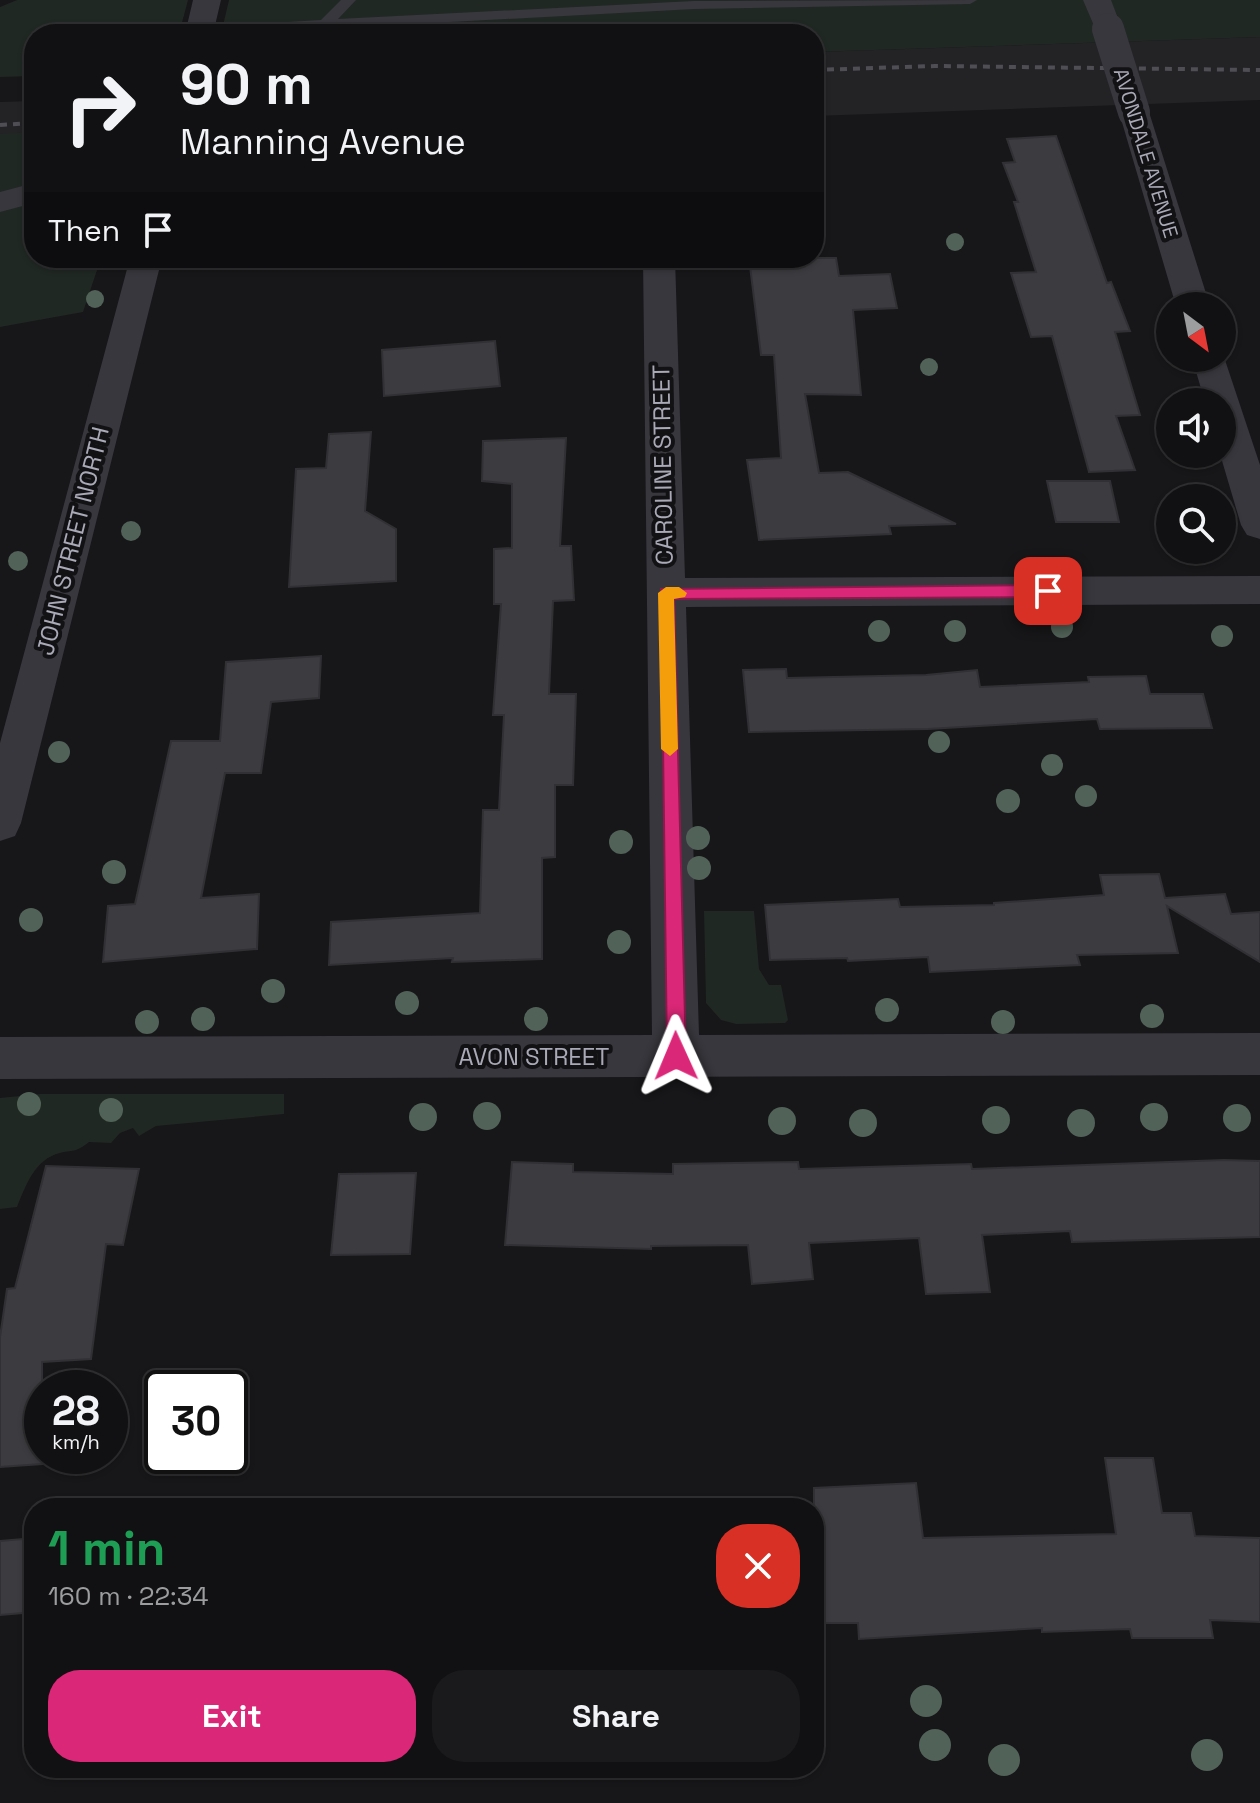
<!DOCTYPE html>
<html lang="en">
<head>
<meta charset="utf-8">
<style>
	body { margin:0; font-family:"Space Grotesk",sans-serif; background:#1a191b; color:#f1f3f6; height:100vh; display:flex; flex-direction:column; font-size:30px; white-space:nowrap }
	* { box-sizing:border-box; margin:0 }
	p { font-size:26px; color:#9c9d9f }
	.icon { flex:none; width:44px; height:44px; fill:none; stroke:currentColor; stroke-width:2; stroke-linecap:round; stroke-linejoin:round }
	.map { position:relative; flex:1; overflow:hidden }
	.panel { position:absolute; left:24px; top:1498px; width:800px; height:280px; display:flex; flex-direction:column; background:#111012; border-radius:32px; box-shadow:0 2px 6px #0004,0 0 0 2px #303032 }
	.panel>* { flex:none }
	.hud { position:absolute; left:24px; top:24px; width:800px; height:244px; border-radius:32px; box-shadow:0 2px 6px #0004,0 0 0 2px #303032; background:#111012; color:#f1f3f6; overflow:hidden }
	.needle { width:52px; rotate:148deg }
	.controls { position:absolute; left:1156px; top:292px; display:grid; gap:16px }
	.controls a { display:grid; place-items:center; width:80px; height:80px; border-radius:50%; background:#111012; box-shadow:0 2px 6px #0004,0 0 0 2px #303032; font-size:40px }
	.speed { position:absolute; left:24px; top:1370px; display:flex; gap:16px; font-size:40px; font-weight:700; text-align:center }
	.speed>* { display:grid; place-content:center; width:104px; height:104px; border-radius:50%; background:#111012; box-shadow:0 2px 6px #0004,0 0 0 2px #303032; line-height:1 }
	.speed small { font-size:20px; font-weight:400 }
	.speed .limit { border:4px solid #111; border-radius:12px; background:#fff; color:#111 }
	.pin { position:absolute; display:grid; place-items:center; width:68px; height:68px; color:#fff; margin:-34px; border-radius:16px; box-shadow:0 4px 12px #0006 }
	.me { position:absolute; width:88px; margin:-44px; rotate:359deg; stroke-linejoin:round; filter:drop-shadow(0 0 6px #0008) }
	.turn { display:flex; align-items:center; gap:28px; height:168px; padding:0 24px; font-size:36px }
	.turn .icon { width:104px; height:104px; stroke-width:2.5 }
	.turn b { display:block; font-size:56px; line-height:68px }
	.then { display:flex; align-items:center; height:76px; padding:0 24px; background:#0003; gap:16px; font-size:30px }
	.round { display:grid; place-items:center; flex:none; width:84px; height:84px; border-radius:32px; background:#1a191b }
	.head { display:flex; align-items:center; justify-content:space-between; height:136px; padding:0 24px }
	h1 { font-size:48px; font-weight:700; line-height:60px; color:#1e9e55 }
	.primary-button { display:flex; gap:16px; margin-top:auto; padding:16px 24px }
	.primary-button a { flex:1; height:92px; border-radius:32px; background:#db2777; color:#fff; font-size:32px; font-weight:700; line-height:92px; text-align:center }
	.primary-button a+a { background:#1a191b; color:#f1f3f6 }
	.map>svg:first-child { display:block }
	.built { fill:#232225 }
	.green { fill:#202823 }
	.building { fill:#3c3b3f; stroke:#313034; stroke-width:2 }
	.lines { fill:none; stroke-linecap:round; stroke-linejoin:round }
	.lane { fill:#38373d; fill-rule:evenodd }
	.street { fill:#38373d; fill-rule:evenodd }
	.rail { stroke:#4f4e55; stroke-width:4; stroke-dasharray:7 6; stroke-linecap:butt }
	.street-bridge { stroke:#38373d; stroke-width:32 }
	.tree { fill:#516258 }
	.route { fill:#db2777; stroke:#8e194d; stroke-width:2 }
	.slow { fill:#f59e0b }
	.labels { text-anchor:middle; stroke-width:8; stroke-linejoin:round; paint-order:stroke }
	.far-street-label { font-size:20px; fill:#a9a9b7; stroke:#121113 }
	.street-label { font-size:24px; fill:#a9a9b7; stroke:#121113 }
</style>
</head>
<body>
<div class="map">
<svg width="1260" height="1803" viewBox="0 0 1260 1803">
	<rect width="100%" height="100%" fill="#171618"/>
	<path class="built" d="M1260 37V100L814 116V52Z
		M34 101V150L0 151V102Z"/>
	<path class="green" d="M17 0H188L179 34H34V76L0 77V7Z
		M229 0H1260V37L814 52V34H221Z
		M34 132V258H101L83 312 0 327V134Z
		M704 911H754L759 969 769 985H781L788 1020 785 1023 736 1024 721 1020 706 1003Z
		M40 1094H284V1114L156 1126 139 1136 133 1128 120 1133 111 1143 89 1142C75 1153 76 1149 60 1153 35 1159 26 1185 17 1207L0 1209V1098Z"/>
	<path class="building" d="M1056 136 1107 283 1111 282 1130 331 1115 332 1140 415 1116 416 1135 470 1089 472 1052 336 1031 337 1011 273 1036 272 1014 202H1018L1003 163 1015 162 1007 139Z
		M749 258H836L839 276 890 274 897 308 853 310 861 395 805 394 819 473 848 472 956 524 889 526 891 534 759 540 747 460 781 458 774 355H761Z
		M495 341 500 386 384 396 382 350Z
		M371 432 365 511 396 529V581L289 587 296 469 326 468 329 434Z
		M566 438 560 546H571L574 600 553 601 549 694H576L573 785H555V857L542 858V959L452 962 453 958 329 965 331 922 480 913 483 810H499L504 715H493L501 604H494V549L512 548V484L482 481 483 441Z
		M1047 481H1110L1119 522H1056Z
		M321 656 319 698 271 702 261 773H225L201 898 259 894 257 949 103 962 108 906 135 904 171 741H220L226 662Z
		M786 669 787 678 926 675 977 670 980 687 1089 682 1088 677 1146 676 1150 694H1203L1212 728 1100 729 1097 719 928 729 749 732 743 670Z
		M1159 874 1165 898 1225 894 1231 914 1260 912V962L1167 906 1178 953 1077 955 1080 965 930 972 928 957 848 961 847 958 770 960 765 905 898 899 900 907 994 905V903L1104 895 1100 875Z
		M1224 1160 1260 1161V1237L1072 1242 1070 1231 982 1235 990 1292 926 1294 919 1238 809 1243 813 1279 752 1284 748 1245 651 1246V1249L505 1245 512 1162 573 1164V1172L673 1174V1164L798 1162 799 1169 971 1164 972 1169Z
		M46 1166 139 1169 123 1245 106 1244 91 1359 42 1362V1464L0 1467V1337L7 1289 15 1288Z
		M416 1173 410 1254 331 1255 339 1174Z
		M1105 1458H1153L1162 1513H1191L1195 1536 1260 1538V1622L1210 1620 1213 1638H1132L1130 1629 1042 1632V1628L859 1639 858 1623H814V1488L916 1483 923 1538 1116 1534Z
		M34 1538V1612L0 1615V1541Z"/>
	<g class="lines">
		<path class="lane" d="M341 0H356L338 19 694 1 977 0 970 4 694 9 225 34H195L193 31 200 27 321 20Z"/>
		<path class="street" d="M193 0H221L213 34H185Z
			M1083 0H1111L1122 29 1118 35 1108 38 1098 35Z
			M1134 103 1145 106 1149 112 1210 306H1176L1119 112 1123 106Z
			M34 183V203L0 212V192Z
			M130 258H162L21 823 15 836 0 841V743Z
			M643 258H675L685 578 1260 576V604L686 607 699 1035 1260 1033V1075L0 1079V1037L652 1035Z
			M1222 351 1260 465V539L1247 535 1241 525 1220 454 1222 402H1205L1192 358H1222Z"/>
		<path class="rail" d="M814 70 935 66 1260 70
			M0 125 34 123"/>
		<path class="street-bridge" d="M1108 29 1134 112"/>
	</g>
	<g class="tree">
		<circle cx="955" cy="242" r="9"/>
		<circle cx="95" cy="299" r="9"/>
		<circle cx="929" cy="367" r="9"/>
		<circle cx="131" cy="531" r="10"/>
		<circle cx="18" cy="561" r="10"/>
		<circle cx="1062" cy="627" r="11"/>
		<circle cx="879" cy="631" r="11"/>
		<circle cx="955" cy="631" r="11"/>
		<circle cx="1222" cy="636" r="11"/>
		<circle cx="939" cy="742" r="11"/>
		<circle cx="59" cy="752" r="11"/>
		<circle cx="1052" cy="765" r="11"/>
		<circle cx="1086" cy="796" r="11"/>
		<circle cx="1008" cy="801" r="12"/>
		<circle cx="698" cy="838" r="12"/>
		<circle cx="621" cy="842" r="12"/>
		<circle cx="699" cy="868" r="12"/>
		<circle cx="114" cy="872" r="12"/>
		<circle cx="31" cy="920" r="12"/>
		<circle cx="619" cy="942" r="12"/>
		<circle cx="273" cy="991" r="12"/>
		<circle cx="407" cy="1003" r="12"/>
		<circle cx="887" cy="1010" r="12"/>
		<circle cx="1152" cy="1016" r="12"/>
		<circle cx="203" cy="1019" r="12"/>
		<circle cx="536" cy="1019" r="12"/>
		<circle cx="147" cy="1022" r="12"/>
		<circle cx="1003" cy="1022" r="12"/>
		<circle cx="29" cy="1104" r="12"/>
		<circle cx="111" cy="1110" r="12"/>
		<circle cx="487" cy="1116" r="14"/>
		<circle cx="423" cy="1117" r="14"/>
		<circle cx="1154" cy="1117" r="14"/>
		<circle cx="1237" cy="1118" r="14"/>
		<circle cx="996" cy="1120" r="14"/>
		<circle cx="782" cy="1121" r="14"/>
		<circle cx="863" cy="1123" r="14"/>
		<circle cx="1081" cy="1123" r="14"/>
		<circle cx="926" cy="1701" r="16"/>
		<circle cx="935" cy="1745" r="16"/>
		<circle cx="1207" cy="1755" r="16"/>
		<circle cx="1004" cy="1760" r="16"/>
	</g>
	<path class="route" d="M1048 585 1056 591 1048 597 674 599 686 1056 683 1062 676 1065 670 1062 667 1056 661 589Z"/>
	<path class="slow" d="M666 587H679L687 593 685 597 674 599 678 749 670 756 661 749 658 593Z"/>
	<g class="labels">
		<g class="far-street-label">
			<text transform="translate(1146 153) rotate(73)" y="7">AVONDALE AVENUE</text>
		</g>
		<g class="street-label">
			<text transform="translate(663 465) rotate(-91)" y="8">CAROLINE STREET</text>
			<text transform="translate(73 541) rotate(-76)" y="8">JOHN STREET NORTH</text>
			<text x="534" y="1065">AVON STREET</text>
		</g>
	</g>
</svg>
<div class="controls">
<a><svg class="needle" viewBox="-14 -14 28 28"><path d="M0-13l5 13h-10z" fill="#e53935"/><path d="M0 13l5-13h-10z" fill="#9c9d9f"/></svg></a>
<a><svg class="icon" aria-label="sound" viewBox="0 0 24 24"><path d="M4 9h4l5-4v14l-5-4H4zM17 9q2 3 0 6"/></svg></a>
<a><svg class="icon" aria-label="search" viewBox="0 0 24 24"><circle cx="10" cy="10" r="6"/><path d="M15 15l6 6"/></svg></a>
</div>
<div class="speed"><div>28<small>km/h</small></div><div class="limit">30</div></div>
<div class="pin" style="left:1048px;top:591px;background:#d93025"><svg class="icon" aria-label="arrive" viewBox="0 0 24 24"><path d="M6 21V4h12l-3 4 3 4H6"/></svg></div>
<svg class="me" style="left:676px;top:1056px" viewBox="-20 -20 40 40"><path d="M0-17L14 15 0 8-14 15z" fill="#db2777" stroke="#fff" stroke-width="4"/></svg>
<div class="hud">
<div class="turn"><svg class="icon" aria-label="right" viewBox="0 0 24 24"><path d="M7 20v-9h11M14 6l5 5-5 5"/></svg><div><b>90 m</b>Manning Avenue</div></div>
<div class="then">Then<svg class="icon" aria-label="arrive" viewBox="0 0 24 24"><path d="M6 21V4h12l-3 4 3 4H6"/></svg></div>
</div>
<section class="panel">
<div class="head"><div><h1>1 min</h1><p>160 m · 22:34</p></div><a class="round" style="background:#d93025;color:#fff"><svg class="icon" aria-label="close" viewBox="0 0 24 24"><path d="M6 6l12 12M18 6L6 18"/></svg></a></div>
<div class="primary-button"><a>Exit</a><a>Share</a></div>
</section>
</div>
</body>
</html>
